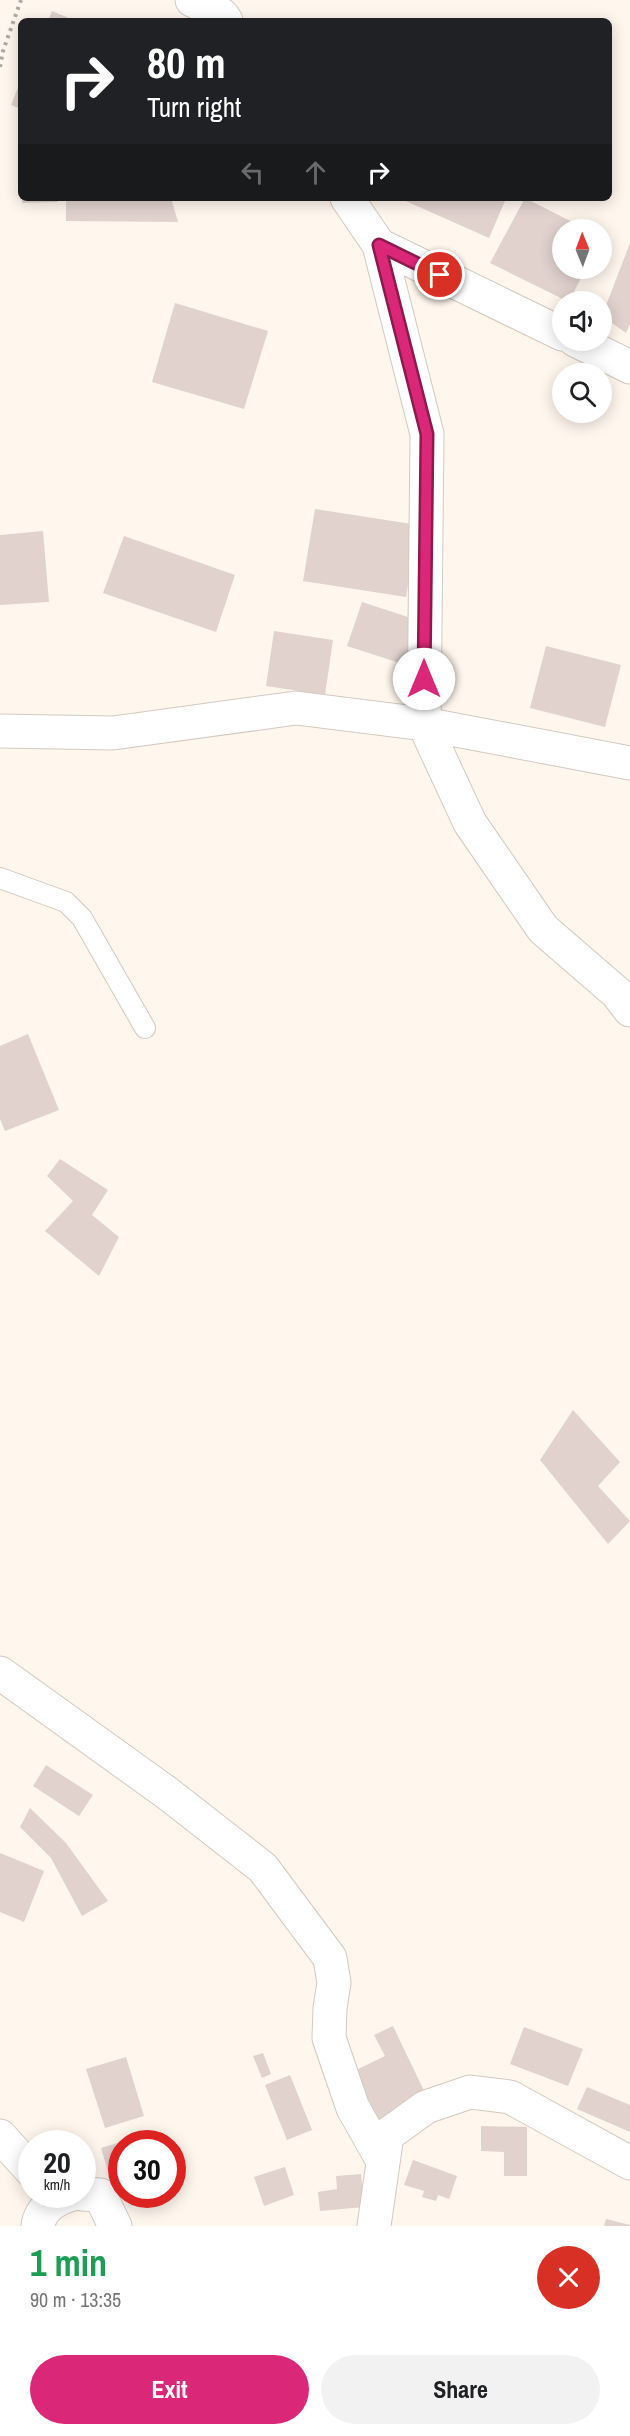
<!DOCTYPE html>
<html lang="en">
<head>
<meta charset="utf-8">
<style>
	body { margin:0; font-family:"Archivo Narrow",sans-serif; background:#f2f2f2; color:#202124; height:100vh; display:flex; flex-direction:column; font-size:22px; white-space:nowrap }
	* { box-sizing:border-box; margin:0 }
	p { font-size:20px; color:#757577 }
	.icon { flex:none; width:33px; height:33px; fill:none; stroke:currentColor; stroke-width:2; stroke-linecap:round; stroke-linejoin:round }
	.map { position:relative; height:2226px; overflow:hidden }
	.details { display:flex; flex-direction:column; background:#fff; flex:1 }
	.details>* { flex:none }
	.hud { position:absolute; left:18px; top:18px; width:594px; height:183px; border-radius:9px; box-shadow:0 3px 15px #0003; background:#202124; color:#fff; overflow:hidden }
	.needle { width:39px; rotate:359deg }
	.controls { position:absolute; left:552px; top:219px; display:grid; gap:12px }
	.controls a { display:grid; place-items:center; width:60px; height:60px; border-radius:50%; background:#fff; box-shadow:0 3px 15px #0003; font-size:30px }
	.speed { position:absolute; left:18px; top:2130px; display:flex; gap:12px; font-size:30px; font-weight:700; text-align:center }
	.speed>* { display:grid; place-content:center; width:78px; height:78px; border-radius:50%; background:#fff; box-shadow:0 3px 15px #0003; line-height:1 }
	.speed small { font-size:15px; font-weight:400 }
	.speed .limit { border:9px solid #d22; background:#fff; color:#111 }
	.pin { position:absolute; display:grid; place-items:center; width:51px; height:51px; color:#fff; margin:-26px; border:3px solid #fff; border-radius:50%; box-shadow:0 2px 6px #0007 }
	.me { position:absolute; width:66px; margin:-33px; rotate:0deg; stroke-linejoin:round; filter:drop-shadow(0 0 4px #0008) }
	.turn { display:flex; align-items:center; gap:21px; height:126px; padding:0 30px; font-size:27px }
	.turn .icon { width:78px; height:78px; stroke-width:2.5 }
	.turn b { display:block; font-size:42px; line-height:51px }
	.lanes { display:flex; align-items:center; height:57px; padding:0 30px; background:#0003; justify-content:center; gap:30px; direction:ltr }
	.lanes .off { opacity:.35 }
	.round { display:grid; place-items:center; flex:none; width:63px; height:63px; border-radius:32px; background:#f2f2f2 }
	.overview { display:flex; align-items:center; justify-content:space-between; height:102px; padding:0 30px }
	h1 { font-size:36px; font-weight:800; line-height:45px; color:#1e9e55 }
	.primary-button { display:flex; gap:12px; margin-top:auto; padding:12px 30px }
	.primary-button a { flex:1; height:69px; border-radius:36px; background:#db2777; color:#fff; font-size:24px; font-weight:800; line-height:69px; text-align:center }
	.primary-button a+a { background:#f2f2f2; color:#202124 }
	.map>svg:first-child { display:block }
	.building { fill:#e1d2ce }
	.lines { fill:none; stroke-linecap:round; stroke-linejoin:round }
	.service-casing { stroke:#d3c9c0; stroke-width:22 }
	.minor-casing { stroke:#d3c9c0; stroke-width:35 }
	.path { stroke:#afa8a2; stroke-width:4; stroke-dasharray:3 4.5; stroke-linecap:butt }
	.service { stroke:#fff; stroke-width:20 }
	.minor { stroke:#fff; stroke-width:33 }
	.route-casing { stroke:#8e194d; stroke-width:15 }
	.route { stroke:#db2777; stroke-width:10 }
</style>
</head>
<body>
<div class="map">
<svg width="630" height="2226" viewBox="0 0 630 2226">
	<rect width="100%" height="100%" fill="#fff6ee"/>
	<path class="building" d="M52 11 76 21H48Z
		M21 80V109L11 105Z
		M22 198H58V202L22 203Z
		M66 198H171L178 222 66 221Z
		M399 198H497L505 201 489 238Z
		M525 198 588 230H562V268H586L569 302 490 263Z
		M630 243V324L626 333 602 316Z
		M175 303 268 331 244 409 152 382Z
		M315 509 418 525 406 597 303 581Z
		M43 531 49 602 0 605V535Z
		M124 536 235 575 216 632 103 593Z
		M362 602 420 621 406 665 347 646Z
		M274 631 333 640 325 695 266 686Z
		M546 646 621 665 605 727 530 708Z
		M28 1034 59 1110 5 1131 0 1119V1046Z
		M60 1159 108 1190 92 1215 119 1237 99 1276 45 1231 73 1201 47 1176Z
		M573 1410 620 1462 598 1486 630 1521 608 1544 540 1460Z
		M46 1765 93 1795 79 1816 33 1786Z
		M30 1808 66 1843 108 1901 82 1916 51 1858 20 1827Z
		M0 1853 44 1871 24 1922 0 1912Z
		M393 2026 428 2099 380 2122 354 2071 385 2056 374 2035Z
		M524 2027 583 2049 568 2086 510 2064Z
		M263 2053 271 2074 262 2078 253 2056Z
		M126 2057 144 2116 105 2128 86 2069Z
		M290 2075 312 2130 287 2140 265 2085Z
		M587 2087 630 2105V2132L577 2109Z
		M481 2126 527 2127V2176H504V2152L481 2151Z
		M131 2139 132 2144H122V2182L112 2185 101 2148Z
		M413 2160 457 2176 449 2199 438 2195 436 2201 422 2197 424 2191 404 2185Z
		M285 2167 294 2195 264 2206 254 2177Z
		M361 2174 364 2207 320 2211 318 2192 337 2189 336 2176Z
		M606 2219 630 2225V2226H604Z"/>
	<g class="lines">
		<g class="service-casing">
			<path id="service" d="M0 878 66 902 82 918 145 1028"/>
		</g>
		<g class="minor-casing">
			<path id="minor" d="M192 0 222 15 226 21
				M347 198 379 245 427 434 424 724 470 823 543 929 617 993 630 1010
				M379 245 562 334
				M575 340 630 367
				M0 731 113 733 296 708 424 724 630 763
				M0 1673 167 1793 263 1868 330 1958 334 1983 330 2008 329 2038 353 2108 383 2161
				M0 2136 32 2171
				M82 2194 100 2195 115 2226
				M38 2226C40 2208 57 2198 73 2194
				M374 2226 387 2135 426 2107 470 2092 510 2097 630 2163"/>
		</g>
		<path class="path" d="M0 67 3 51 21 0"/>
		<use href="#service" class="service"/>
		<use href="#minor" class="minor"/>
	</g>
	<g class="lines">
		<g class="route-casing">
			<path id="route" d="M424 679 427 434 379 245 440 275"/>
		</g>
		<use href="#route" class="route"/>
	</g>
</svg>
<div class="controls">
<a><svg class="needle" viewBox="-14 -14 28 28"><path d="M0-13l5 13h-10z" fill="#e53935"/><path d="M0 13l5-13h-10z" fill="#757577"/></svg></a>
<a><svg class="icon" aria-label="sound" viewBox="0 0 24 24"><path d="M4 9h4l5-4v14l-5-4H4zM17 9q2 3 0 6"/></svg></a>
<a><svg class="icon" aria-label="search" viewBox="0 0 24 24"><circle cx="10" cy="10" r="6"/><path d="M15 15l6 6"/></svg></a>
</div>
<div class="speed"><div>20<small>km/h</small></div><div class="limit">30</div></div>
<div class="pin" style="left:440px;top:275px;background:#d93025"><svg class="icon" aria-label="arrive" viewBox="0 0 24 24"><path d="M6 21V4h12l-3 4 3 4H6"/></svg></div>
<svg class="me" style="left:424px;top:679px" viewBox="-20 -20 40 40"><circle r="19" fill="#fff"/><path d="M0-13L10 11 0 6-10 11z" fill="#db2777"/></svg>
<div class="hud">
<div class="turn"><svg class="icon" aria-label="right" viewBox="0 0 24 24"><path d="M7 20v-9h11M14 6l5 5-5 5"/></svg><div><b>80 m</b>Turn right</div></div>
<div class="lanes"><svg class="icon off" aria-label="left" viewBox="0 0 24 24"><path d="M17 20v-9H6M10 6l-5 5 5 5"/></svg><svg class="icon off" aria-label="ahead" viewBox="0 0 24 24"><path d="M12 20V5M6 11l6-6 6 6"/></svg><svg class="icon" aria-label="right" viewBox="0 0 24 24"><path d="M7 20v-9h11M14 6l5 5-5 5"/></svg></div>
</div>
</div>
<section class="details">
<div class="overview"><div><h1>1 min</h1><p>90 m · 13:35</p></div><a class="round" style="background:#d93025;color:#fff"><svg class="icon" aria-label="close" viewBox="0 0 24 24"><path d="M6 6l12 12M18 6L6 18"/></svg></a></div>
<div class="primary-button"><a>Exit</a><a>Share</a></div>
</section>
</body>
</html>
